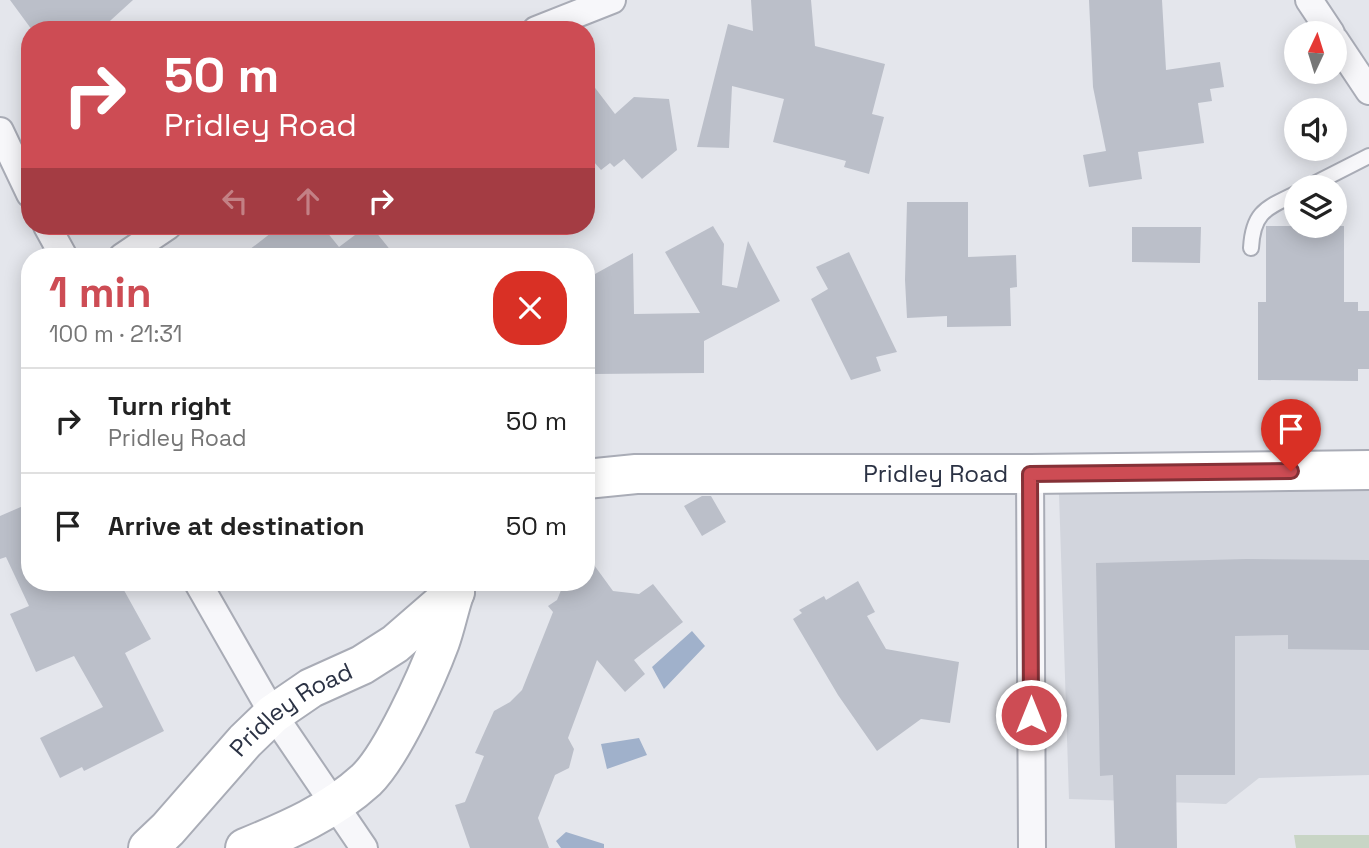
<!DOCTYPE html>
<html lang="en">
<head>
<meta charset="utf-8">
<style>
	body { margin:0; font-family:"Space Grotesk",sans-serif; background:#f2f2f2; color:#222; height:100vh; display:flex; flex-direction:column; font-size:26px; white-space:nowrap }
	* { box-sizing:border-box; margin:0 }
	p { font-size:23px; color:#767676 }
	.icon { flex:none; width:38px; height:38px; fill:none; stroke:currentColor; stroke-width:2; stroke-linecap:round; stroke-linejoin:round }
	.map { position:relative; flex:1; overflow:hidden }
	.sheet { position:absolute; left:21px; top:248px; width:574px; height:343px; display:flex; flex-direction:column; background:#fff; border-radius:28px; box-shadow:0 4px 18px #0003 }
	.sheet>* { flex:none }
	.banner { position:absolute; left:21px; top:21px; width:574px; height:214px; border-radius:28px; box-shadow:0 4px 18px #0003; background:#cd4c54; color:#fff; overflow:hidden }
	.needle { width:46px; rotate:4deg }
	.controls { position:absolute; left:1284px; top:21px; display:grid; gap:14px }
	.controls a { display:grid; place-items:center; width:63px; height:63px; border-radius:50%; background:#fff; box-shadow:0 4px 18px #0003; font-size:35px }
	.pin { position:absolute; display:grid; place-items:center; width:60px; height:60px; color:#fff; margin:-72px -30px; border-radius:50% 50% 50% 0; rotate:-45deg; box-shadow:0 0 7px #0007 }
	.pin .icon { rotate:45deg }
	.me { position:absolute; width:77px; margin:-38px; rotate:0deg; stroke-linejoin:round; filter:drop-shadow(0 0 5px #0008) }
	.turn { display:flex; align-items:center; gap:24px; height:147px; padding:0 28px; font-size:32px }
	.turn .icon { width:91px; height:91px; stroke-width:2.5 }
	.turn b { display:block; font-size:49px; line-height:60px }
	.lanes { display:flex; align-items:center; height:66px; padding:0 28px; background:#0003; justify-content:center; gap:35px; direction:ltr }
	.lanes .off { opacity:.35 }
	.round { display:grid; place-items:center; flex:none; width:74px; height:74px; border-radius:28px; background:#f2f2f2 }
	.head { display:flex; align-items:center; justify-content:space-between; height:119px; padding:0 28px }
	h1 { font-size:42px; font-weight:800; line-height:52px; color:#cd4c54 }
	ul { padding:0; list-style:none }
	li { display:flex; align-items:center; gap:21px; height:105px; padding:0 28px; border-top:2px solid #e0e0e0 }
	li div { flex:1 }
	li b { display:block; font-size:26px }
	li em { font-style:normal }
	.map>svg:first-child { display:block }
	.built { fill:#d2d5dd }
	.green { fill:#c8d5c5 }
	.water { fill:#a0b1cb }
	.building { fill:#bbbfc9 }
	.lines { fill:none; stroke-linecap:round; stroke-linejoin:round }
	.lane-casing { stroke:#a9acb6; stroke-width:18 }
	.street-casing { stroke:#a9acb6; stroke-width:30 }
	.secondary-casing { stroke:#a9acb6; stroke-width:42 }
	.lane { stroke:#f7f7fa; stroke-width:14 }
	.street { stroke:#f7f7fa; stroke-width:26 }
	.secondary { stroke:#fff; stroke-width:38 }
	.route-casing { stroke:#853137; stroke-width:18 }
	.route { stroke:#cd4c54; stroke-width:12 }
	.labels { text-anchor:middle; stroke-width:5; stroke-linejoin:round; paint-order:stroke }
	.street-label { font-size:24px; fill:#2b3244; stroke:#f4f5f9 }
</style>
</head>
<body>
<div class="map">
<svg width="1369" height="848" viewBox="0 0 1369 848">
	<rect width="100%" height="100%" fill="#e4e6ec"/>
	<path class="built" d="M1369 489V775L1259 778 1226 804 1069 799 1059 494Z"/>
	<path class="green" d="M1294 835H1369V848H1296Z"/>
	<path class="water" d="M692 631 705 646 664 689 652 667Z
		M639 738 647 755 607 769 601 744Z
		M566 832 604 844V848H561L556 841Z"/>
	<path class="building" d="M10 0H133L100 30H32Z
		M751 0H811L815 46 885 64 872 114 884 117 869 174 844 167 846 161 773 142 784 99 732 86 729 148 697 147 728 24 753 31Z
		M1089 0H1162L1166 70 1220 62 1224 87 1210 89 1212 101 1198 103 1204 143 1138 152 1142 179 1089 187 1083 155 1106 151 1093 87Z
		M586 76 615 114 634 97 669 99 677 150 642 179 624 159 614 167 610 163 601 170 586 153Z
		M907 202H968V257L1016 255 1017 287 1010 288 1011 326 947 327V316L907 318 905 280Z
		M280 226H322L339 247 367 226H371L396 257H240Z
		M713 226 724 244 722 285 737 288 748 241 780 301 704 341V373L594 374 595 274 633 253 634 314 700 313 665 252Z
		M1266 226H1344V302H1358V311H1369V369H1358V381L1258 380V302H1266Z
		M1132 227H1201L1200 263 1132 262Z
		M849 252 897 352 876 357 881 371 851 380 811 299 828 289 816 267Z
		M702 496H711L726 522 702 536 684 506Z
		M30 503V583H120L151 639 125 653 164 731 84 771 82 767 60 778 40 738 103 707 74 656 36 672 10 614 29 606 6 557 0 559V516Z
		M586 554 613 591 639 594 653 584 683 622 634 660 645 674 625 692 597 660 568 738 574 749 569 768 555 775 538 818 549 848H470L455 805 465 802 484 756 475 753 494 711 510 702 522 690 553 612 548 606 557 600 564 583H586Z
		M1246 559 1369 560V650L1288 649V635L1235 636V775H1176L1177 848H1115L1113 775 1100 776 1096 563Z
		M858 581 875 612 867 616 886 649 959 662 950 723 921 719 877 751 838 695 793 619 802 613 799 610 824 596 826 600Z"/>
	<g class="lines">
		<g class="lane-casing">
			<path id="lane" d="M1308 187 1369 156
				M1251 248C1253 211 1267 208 1297 193"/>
		</g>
		<g class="street-casing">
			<path id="street" d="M1309 0 1331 33
				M536 30 612 0
				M1335 40 1369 91
				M0 131 30 194
				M47 226 64 257
				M122 257 168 226
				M1030 474 1032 848
				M198 583 273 714 364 848"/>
		</g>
		<g class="secondary-casing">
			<g id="secondary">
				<path id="s1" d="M586 479 636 474H1030L1369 470"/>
				<path id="s2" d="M148 848 168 829 245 741 273 714 311 688 362 665 395 644 455 592"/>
				<path d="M245 848C289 830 331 812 366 780 392 755 427 677 440 642 446 625 449 608 455 591"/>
			</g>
		</g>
		<use href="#lane" class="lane"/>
		<use href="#street" class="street"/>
		<use href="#secondary" class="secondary"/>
	</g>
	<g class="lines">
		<g class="route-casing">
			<path id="route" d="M1031 715 1030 474 1291 471"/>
		</g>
		<use href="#route" class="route"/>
	</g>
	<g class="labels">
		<g class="street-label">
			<text dy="8" stroke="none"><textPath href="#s1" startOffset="350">Pridley Road</textPath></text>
			<text dy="8" stroke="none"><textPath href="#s2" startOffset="201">Pridley Road</textPath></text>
		</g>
	</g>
</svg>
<div class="controls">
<a><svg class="needle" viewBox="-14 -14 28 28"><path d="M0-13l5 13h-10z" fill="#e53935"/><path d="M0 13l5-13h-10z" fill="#767676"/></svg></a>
<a><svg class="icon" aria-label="sound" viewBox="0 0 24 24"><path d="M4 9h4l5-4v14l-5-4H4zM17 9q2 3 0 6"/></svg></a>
<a><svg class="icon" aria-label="layers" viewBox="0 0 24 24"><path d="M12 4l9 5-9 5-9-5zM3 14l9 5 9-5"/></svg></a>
</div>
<div class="pin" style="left:1291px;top:471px;background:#d93025"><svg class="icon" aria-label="arrive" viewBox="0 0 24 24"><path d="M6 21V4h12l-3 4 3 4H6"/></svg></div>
<svg class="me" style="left:1031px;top:715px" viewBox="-20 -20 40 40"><circle r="17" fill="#cd4c54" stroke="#fff" stroke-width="3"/><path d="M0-11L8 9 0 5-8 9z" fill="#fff"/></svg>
<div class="banner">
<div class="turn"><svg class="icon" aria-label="right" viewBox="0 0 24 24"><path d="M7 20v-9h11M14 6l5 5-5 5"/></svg><div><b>50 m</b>Pridley Road</div></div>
<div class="lanes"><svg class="icon off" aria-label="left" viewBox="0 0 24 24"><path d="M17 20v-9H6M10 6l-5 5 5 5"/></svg><svg class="icon off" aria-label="ahead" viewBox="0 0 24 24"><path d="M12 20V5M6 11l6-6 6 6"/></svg><svg class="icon" aria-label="right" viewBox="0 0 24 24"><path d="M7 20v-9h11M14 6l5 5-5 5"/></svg></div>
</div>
<section class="sheet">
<div class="head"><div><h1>1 min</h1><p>100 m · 21:31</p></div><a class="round" style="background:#d93025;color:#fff"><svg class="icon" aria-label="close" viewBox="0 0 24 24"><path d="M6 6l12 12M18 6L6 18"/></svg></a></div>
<ul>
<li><svg class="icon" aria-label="right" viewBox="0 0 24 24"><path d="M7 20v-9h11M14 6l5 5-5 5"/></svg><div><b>Turn right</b><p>Pridley Road</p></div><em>50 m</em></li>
<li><svg class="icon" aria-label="arrive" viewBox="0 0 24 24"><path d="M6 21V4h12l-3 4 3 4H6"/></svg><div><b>Arrive at destination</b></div><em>50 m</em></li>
</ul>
</section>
</div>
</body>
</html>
